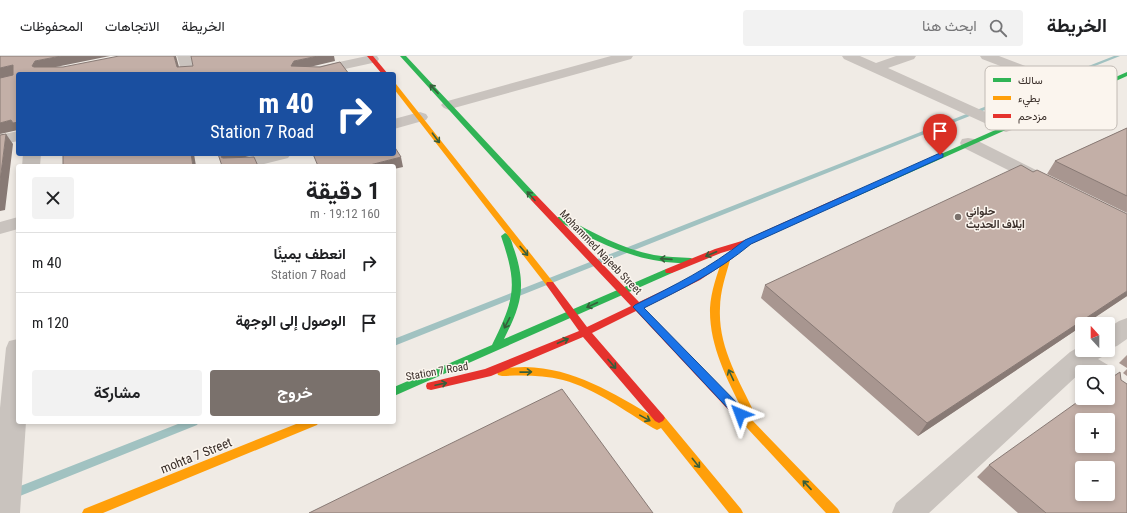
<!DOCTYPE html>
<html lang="ar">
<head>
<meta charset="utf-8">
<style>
	body { margin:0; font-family:"Roboto Condensed",Vazirmatn,sans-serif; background:#f2f2f2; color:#202124; direction:rtl; height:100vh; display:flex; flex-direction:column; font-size:15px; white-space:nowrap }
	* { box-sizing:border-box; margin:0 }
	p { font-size:13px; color:#757577 }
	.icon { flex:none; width:22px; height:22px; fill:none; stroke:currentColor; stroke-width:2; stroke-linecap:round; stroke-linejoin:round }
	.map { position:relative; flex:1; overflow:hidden; direction:ltr }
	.panel { position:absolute; left:16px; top:108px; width:380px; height:260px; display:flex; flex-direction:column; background:#fff; border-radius:4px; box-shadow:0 2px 6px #0003; direction:rtl }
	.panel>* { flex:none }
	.hud { position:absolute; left:16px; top:16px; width:380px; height:84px; border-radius:4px; box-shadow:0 2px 6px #0003; direction:rtl; background:#1a4fa0; color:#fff; overflow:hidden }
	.needle { width:26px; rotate:339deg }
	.tools { position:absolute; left:1075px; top:261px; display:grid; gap:8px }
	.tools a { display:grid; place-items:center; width:40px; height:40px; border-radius:4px; background:#fff; box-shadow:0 2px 6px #0003; font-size:20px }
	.pin { position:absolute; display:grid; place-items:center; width:34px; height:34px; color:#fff; margin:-41px -17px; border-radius:50% 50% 50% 0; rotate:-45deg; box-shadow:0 0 4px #0007 }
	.pin .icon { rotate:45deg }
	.me { position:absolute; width:44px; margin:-22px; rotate:316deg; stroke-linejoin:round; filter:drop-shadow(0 0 3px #0008) }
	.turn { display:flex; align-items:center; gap:14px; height:84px; padding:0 16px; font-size:18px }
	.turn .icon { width:52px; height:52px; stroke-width:2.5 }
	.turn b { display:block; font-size:28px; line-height:34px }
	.round { display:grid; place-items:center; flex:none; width:42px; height:42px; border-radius:4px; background:#f2f2f2 }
	.summary { display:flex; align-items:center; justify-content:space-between; height:68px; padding:0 16px }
	h1 { font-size:24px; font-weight:700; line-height:30px }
	.primary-button { display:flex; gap:8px; margin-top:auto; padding:8px 16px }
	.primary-button a { flex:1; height:46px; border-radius:4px; background:#7a716c; color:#fff; font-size:16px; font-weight:700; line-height:46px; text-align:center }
	.primary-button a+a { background:#f2f2f2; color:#202124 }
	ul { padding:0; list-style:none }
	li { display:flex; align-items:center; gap:12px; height:60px; padding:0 16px; border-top:1px solid #e0e0e0 }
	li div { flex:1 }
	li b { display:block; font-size:15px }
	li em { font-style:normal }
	header { display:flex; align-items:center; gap:24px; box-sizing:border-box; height:56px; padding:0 20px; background:#fff; border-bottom:1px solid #e0e0e0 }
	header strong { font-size:19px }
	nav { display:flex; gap:22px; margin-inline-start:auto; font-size:14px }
	.search { width:280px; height:36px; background:#f2f2f2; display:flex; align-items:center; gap:10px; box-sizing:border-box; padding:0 14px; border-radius:4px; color:#757577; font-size:15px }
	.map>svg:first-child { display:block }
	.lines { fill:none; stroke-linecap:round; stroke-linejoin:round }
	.stream { fill:#a1c2c1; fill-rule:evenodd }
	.street { fill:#c9c3be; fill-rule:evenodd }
	.fast { fill:#30b455; fill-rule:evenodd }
	.slow { fill:#ff9f0a; fill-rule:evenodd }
	.jam { fill:#e5322d; fill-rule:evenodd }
	.wall { fill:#a89690 }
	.shaded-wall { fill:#887a75 }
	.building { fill:#c3afa7; stroke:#887a75; fill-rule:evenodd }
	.oneway { stroke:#375e3a }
	.route { fill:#1a73e8; stroke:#114b97 }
	.poi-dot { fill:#7a716c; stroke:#fbf5ee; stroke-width:1.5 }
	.labels { text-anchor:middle; stroke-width:3; stroke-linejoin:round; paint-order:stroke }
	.poi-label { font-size:11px; font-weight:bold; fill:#3b302b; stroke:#fbf5ee; text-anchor:start }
	.street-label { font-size:11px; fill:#3b302b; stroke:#fbf5ee }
	.near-street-label { font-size:13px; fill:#3b302b; stroke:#fbf5ee }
	.key { fill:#fbf5ee; stroke:#c1bab4; stroke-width:1 }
	.key-label { font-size:11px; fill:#3b302b }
</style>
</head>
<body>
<header>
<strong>الخريطة</strong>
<div class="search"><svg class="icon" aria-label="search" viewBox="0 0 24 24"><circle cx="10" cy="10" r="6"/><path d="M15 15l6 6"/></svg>ابحث هنا</div>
<nav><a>الخريطة</a><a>الاتجاهات</a><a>المحفوظات</a></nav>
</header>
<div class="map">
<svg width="1127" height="457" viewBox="0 0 1127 457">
	<rect width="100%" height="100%" fill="#f0ebe5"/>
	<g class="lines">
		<path class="stream" d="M1114 0H1120L394 290V283Z
			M183 366H199L197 369 0 448V438Z"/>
		<path class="street" d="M177 0H191L196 18H182Z
			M367 0H377L379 3 377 6 322 18H295L297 15Z
			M611 0H633L631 3 454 52 449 54 444 52 441 49 444 46Z
			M842 0H860L876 7 896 0H916L914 3 888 12 1012 68 1014 71 1012 74 1006 76 1000 74 844 3Z
			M980 0H999L1089 34 1091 37 1089 40 1084 41 1079 40 982 3Z
			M420 56 426 58 428 61 426 64 394 73V63Z
			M18 75V85L0 89V79Z
			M968 82 974 83 1050 121 1053 125 1050 129 1044 130 1038 129 962 91 960 87 962 83Z
			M23 98H41L40 110H22Z
			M262 98H291L288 102 256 110H227L230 106Z
			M18 161V173L0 178V166Z
			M1127 262V283L1117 290 1108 293V272L1119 265Z
			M18 283V366H26L20 457H0V352L6 292 9 285Z
			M1082 289V294H1105L1102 301 1098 303 1108 309 1112 316 1108 323V316L1080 317 929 457H892L896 447 1070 296Z"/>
		<path class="fast" d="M400 0H406L537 140V144H531Z
			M1127 16V20L853 142H850L846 140Z
			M558 161H564C592 176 622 193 654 199 666 201 679 201 691 202L695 205C691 210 684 207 678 207 634 205 597 186 558 165L557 163Z
			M505 177C511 179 512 188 514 193 527 231 521 249 504 283L666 213H672L673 215 672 217 394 340V331L492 289C515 242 518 230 501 180Z"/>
		<path class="slow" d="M394 27 396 28 553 226 554 228 553 230H547L394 33Z
			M726 201 730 204C726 219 720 235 720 252 718 291 739 324 755 358L754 361 750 362 838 453 840 457H826L735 359 736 356 740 354 743 355C727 323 709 289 710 252 711 235 717 219 722 204Z
			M525 311C574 312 613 337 654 361L655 359 659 357 663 359 741 453 743 457H729L661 372 657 374 653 372C625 355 596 333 563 324 543 319 523 319 502 320L498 319 497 316 498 313 502 312Z
			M301 366H319L317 369 103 457H82L84 453Z"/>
		<path class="jam" d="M367 0H373L388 18H382Z
			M847 138H850L854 140 751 188 721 197 672 217H666L665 215 666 213 715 193 745 184Z
			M531 140H537L639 246 694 220 727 198H733L734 200 733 202 700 224 644 252 744 356 745 359 744 362 740 364 736 362 636 255 592 277 663 359 665 362 663 365 659 367 655 365 583 281 491 320 431 334 427 333 426 330 427 327 485 313 579 275 547 230 546 228 547 226H553L587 271 631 250 531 144Z"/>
	</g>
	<path class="wall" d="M1127 72V157L1047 118 1055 105Z
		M1033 116 1127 240 1085 268H1082V270L918 380 761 242 765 229Z
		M1127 299V312L1119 307Z
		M1127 313V320L1123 317Z
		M1121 324 1127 457H1018L977 421 989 409Z"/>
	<path class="shaded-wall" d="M61 0H110L41 14 38 18 32 10 35 5Z
		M174 0H176L181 18 177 11Z
		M318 0H334L335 5 297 14 291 10 294 5Z
		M13 9 19 18 0 23V12Z
		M11 64 18 74 0 78V67Z
		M18 66V74L13 67Z
		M6 78 13 88 5 154 0 155V125Z
		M191 98H194L196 110H193Z
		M223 98H253V99L230 105 225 110 221 101Z
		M401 101 403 111 394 113V110H366Z
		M1127 235V240L1085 268H1082V270L918 380 927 367Z"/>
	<path class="building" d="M0 0H61L35 5 32 10 34 11H63L119 0H174L177 11 193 10 191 0H318L294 5 291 10 320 11 340 6 349 18H18V66L13 67 11 64 0 67V22L13 19V9L0 12Z
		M1127 72V140L1055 105Z
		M6 78 0 125V79Z
		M394 90 401 101 366 110H318L313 98H394Z
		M63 98H191L193 110H63Z
		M218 98H223L221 101 223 102 254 101 258 110H222Z
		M1021 109 1033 116 1037 114 1127 158V235L927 367 765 229Z
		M1120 316 1121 324 1127 328V457H1046L989 409 1083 342H1108V324ZM1082 364H1108V390H1082ZM1082 412H1108V438H1082Z
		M562 333 653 457H309Z"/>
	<defs><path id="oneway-shaft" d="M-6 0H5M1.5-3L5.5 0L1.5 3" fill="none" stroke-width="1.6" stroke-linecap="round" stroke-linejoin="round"/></defs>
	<g class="oneway">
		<use href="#oneway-shaft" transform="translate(434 33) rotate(-133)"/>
		<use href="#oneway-shaft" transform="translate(436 82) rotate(53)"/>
		<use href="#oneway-shaft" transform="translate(531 140) rotate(-132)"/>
		<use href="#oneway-shaft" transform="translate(524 195) rotate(50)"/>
		<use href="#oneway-shaft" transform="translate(711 198) rotate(157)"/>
		<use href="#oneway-shaft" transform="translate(666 203) rotate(-176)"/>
		<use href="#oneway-shaft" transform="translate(592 249) rotate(155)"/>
		<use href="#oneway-shaft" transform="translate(507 267) rotate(117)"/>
		<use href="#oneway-shaft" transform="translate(563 285) rotate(-23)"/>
		<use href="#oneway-shaft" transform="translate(612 308) rotate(49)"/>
		<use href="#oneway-shaft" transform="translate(526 316) rotate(-1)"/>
		<use href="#oneway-shaft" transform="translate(731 319) rotate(-115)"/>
		<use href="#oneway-shaft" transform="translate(441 328) rotate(-12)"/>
		<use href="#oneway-shaft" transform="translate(645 362) rotate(29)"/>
		<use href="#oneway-shaft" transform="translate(696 407) rotate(51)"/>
		<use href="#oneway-shaft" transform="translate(807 429) rotate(-133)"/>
	</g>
	<path class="route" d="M940 97 943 98V101L751 188C717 216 684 232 644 252L744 354 746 358 744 361 740 362 736 361 633 251 635 249C675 229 710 212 745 184Z"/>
	<circle class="poi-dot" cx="958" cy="161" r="4"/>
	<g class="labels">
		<g class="poi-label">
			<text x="966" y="159">حلواني<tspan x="966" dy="13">ايلاف الحديث</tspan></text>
		</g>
		<g class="street-label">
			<text transform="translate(601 196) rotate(46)" y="4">Mohammed Najeeb Street</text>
			<text transform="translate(437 315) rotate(-10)" y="4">Station 7 Road</text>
		</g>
		<g class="near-street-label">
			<text transform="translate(196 399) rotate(-22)" y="5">mohta 7 Street</text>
		</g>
	</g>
	<rect x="985" y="10" width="132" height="64" rx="6" class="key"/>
	<rect x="993" y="22" width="18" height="4" fill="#30b455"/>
	<rect x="993" y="40" width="18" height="4" fill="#ff9f0a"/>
	<rect x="993" y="58" width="18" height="4" fill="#e5322d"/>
	<g class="key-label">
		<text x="1018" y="28">سالك</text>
		<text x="1018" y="46">بطيء</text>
		<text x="1018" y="64">مزدحم</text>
	</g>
</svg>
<div class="tools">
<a><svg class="needle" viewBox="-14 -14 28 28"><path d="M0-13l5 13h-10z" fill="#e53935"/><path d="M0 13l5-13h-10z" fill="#757577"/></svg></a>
<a><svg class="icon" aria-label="search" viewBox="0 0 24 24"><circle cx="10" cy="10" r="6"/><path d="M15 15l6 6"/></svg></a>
<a>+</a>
<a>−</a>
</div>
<div class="pin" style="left:940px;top:99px;background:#d93025"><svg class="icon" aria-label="arrive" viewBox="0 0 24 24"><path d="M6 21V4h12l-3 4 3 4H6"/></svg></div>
<svg class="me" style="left:740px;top:358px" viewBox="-20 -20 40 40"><path d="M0-17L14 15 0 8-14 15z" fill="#1a73e8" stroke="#fff" stroke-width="4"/></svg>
<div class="hud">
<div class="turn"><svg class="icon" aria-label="right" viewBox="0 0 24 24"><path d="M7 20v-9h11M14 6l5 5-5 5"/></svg><div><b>40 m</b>Station 7 Road</div></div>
</div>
<section class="panel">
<div class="summary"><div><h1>1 دقيقة</h1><p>160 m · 19:12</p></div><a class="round"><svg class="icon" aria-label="close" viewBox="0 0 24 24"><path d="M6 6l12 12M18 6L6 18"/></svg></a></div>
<ul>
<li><svg class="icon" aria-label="right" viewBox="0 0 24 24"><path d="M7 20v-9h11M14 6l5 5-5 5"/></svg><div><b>انعطف يمينًا</b><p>Station 7 Road</p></div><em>40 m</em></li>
<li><svg class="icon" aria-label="arrive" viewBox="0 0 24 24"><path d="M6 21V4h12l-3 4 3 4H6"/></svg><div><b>الوصول إلى الوجهة</b></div><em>120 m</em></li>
</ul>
<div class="primary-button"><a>خروج</a><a>مشاركة</a></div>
</section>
</div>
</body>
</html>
